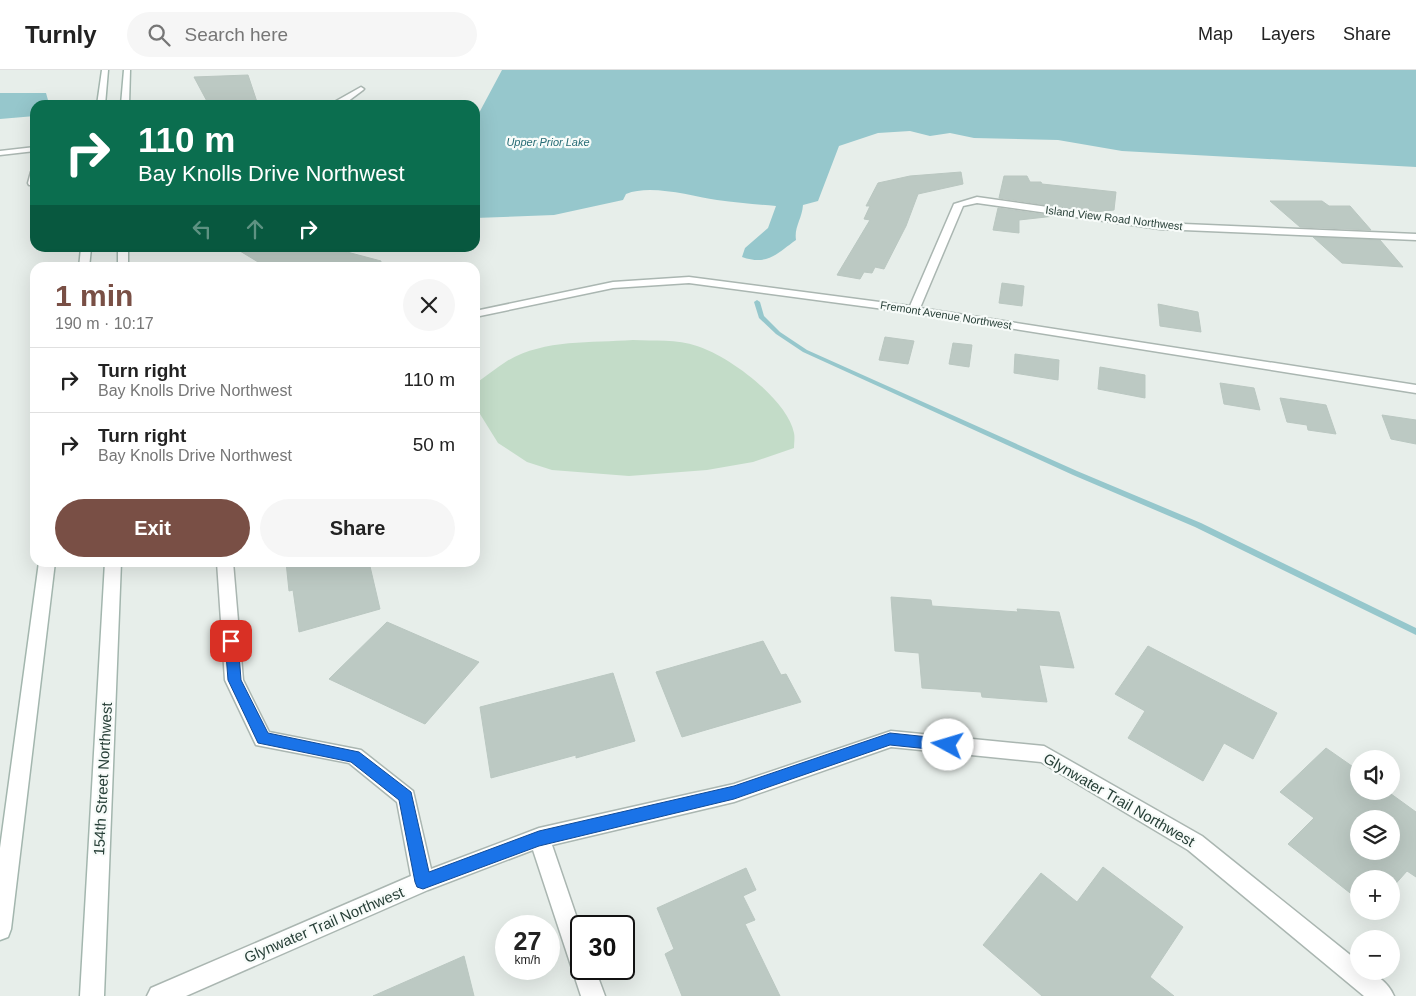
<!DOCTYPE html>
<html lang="en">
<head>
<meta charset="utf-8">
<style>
	body { margin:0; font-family:Helvetica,sans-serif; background:#f6f6f6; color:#222; height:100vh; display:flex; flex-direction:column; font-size:19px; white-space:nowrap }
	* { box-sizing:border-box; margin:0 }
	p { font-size:16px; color:#767676 }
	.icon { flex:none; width:28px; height:28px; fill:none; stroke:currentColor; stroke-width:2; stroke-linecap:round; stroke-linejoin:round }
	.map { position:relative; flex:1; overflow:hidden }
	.side { position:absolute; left:30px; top:192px; width:450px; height:305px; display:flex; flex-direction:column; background:#fff; border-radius:15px; box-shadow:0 5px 20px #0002 }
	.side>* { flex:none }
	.hud { position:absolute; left:30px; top:30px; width:450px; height:152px; border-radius:15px; box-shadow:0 5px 20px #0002; background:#0b6e4f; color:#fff; overflow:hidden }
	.controls { position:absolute; left:1350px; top:680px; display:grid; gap:10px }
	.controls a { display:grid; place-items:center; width:50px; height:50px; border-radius:50%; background:#fff; box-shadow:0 5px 20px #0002; font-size:25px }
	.speed { position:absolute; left:495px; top:845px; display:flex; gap:10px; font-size:25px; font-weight:700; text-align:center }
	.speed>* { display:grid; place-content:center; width:65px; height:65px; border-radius:50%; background:#fff; box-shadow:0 5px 20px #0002; line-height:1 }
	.speed small { font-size:12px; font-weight:400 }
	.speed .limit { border:2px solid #111; border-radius:8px; background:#fff; color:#111 }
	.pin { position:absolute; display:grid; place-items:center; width:42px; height:42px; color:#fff; margin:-21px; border-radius:10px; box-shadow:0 2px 8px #0006 }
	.me { position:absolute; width:55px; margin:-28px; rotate:276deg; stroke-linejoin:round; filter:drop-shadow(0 0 4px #0008) }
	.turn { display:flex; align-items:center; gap:18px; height:105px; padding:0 25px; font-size:22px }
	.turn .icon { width:65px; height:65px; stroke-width:2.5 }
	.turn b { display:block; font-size:35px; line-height:42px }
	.lanes { display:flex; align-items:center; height:48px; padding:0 25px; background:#0003; justify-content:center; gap:25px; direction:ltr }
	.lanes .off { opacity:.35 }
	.round { display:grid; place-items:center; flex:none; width:52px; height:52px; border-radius:26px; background:#f6f6f6 }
	.overview { display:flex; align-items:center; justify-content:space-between; height:85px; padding:0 25px }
	h1 { font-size:30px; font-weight:800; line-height:38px; color:#794f45 }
	.action { display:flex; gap:10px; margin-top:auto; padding:10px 25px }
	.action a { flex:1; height:58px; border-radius:30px; background:#794f45; color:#fff; font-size:20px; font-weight:800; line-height:58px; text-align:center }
	.action a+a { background:#f6f6f6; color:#222 }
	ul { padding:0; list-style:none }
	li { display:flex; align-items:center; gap:15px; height:65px; padding:0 25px; border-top:1px solid #e0e0e0 }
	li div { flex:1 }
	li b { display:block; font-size:19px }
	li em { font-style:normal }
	header { display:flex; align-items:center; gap:30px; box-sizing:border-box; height:70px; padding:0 25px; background:#fff; border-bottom:1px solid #e0e0e0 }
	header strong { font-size:24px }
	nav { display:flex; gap:28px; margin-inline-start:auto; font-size:18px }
	.search { width:350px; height:45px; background:#f6f6f6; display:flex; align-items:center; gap:12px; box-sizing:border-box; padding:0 18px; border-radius:28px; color:#767676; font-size:19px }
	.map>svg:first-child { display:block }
	.green { fill:#c3dcc8 }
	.water { fill:#96c7cc }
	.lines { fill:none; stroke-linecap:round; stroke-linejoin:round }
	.stream { fill:#96c7cc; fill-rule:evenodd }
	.building { fill:#bcc9c3; stroke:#bac7c1; fill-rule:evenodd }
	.lane-casing { stroke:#aab6b1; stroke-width:3 }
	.street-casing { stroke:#aab6b1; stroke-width:3 }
	.secondary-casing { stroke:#a3b6ae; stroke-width:3 }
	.lane { fill:#fff; fill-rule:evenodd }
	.street { fill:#fff; fill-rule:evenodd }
	.secondary { fill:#fff; fill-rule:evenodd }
	.route { fill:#1a73e8; stroke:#114b97 }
	.labels { text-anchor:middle; stroke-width:4.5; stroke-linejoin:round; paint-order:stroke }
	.far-water-label { font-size:11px; font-style:italic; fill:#276c75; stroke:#f7fbf9 }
	.far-street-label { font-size:11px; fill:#273f37; stroke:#f7fbf9 }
	.near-street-label { font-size:15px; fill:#273f37; stroke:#f7fbf9 }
</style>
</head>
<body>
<header>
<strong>Turnly</strong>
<div class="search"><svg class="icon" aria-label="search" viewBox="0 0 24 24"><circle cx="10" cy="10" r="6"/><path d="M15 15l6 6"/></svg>Search here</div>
<nav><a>Map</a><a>Layers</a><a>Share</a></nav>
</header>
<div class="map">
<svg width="1416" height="926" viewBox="0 0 1416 926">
	<rect width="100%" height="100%" fill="#e7eeea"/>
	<path class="green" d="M633 270C654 271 677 269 697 276 729 286 787 329 794 363 795 367 794 374 794 378L753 392 707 400 629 406 552 400 527 392 498 373 475 336V314C486 306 496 298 507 291 544 269 591 273 633 270Z"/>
	<path class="water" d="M502 0H1416V97L1122 81 1058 70 974 68 950 63 930 66 910 61 878 63 839 76 818 131 803 135C802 149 794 157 796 170 776 184 768 196 742 187L745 178 768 158 776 136C756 134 737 133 717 130 690 126 651 114 626 124L623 130 554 145 475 148V46L479 43Z
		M0 23H46L48 30 46 35H35V46L0 49Z"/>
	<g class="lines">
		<path class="stream" d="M757 230 760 232 764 246 780 262 807 280 1077 401 1201 453 1416 558V565L1195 457 1073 405 803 282 776 264 759 248 754 232Z"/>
	</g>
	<path class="building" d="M248 5 258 35H209L194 7Z
		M961 102 963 114 918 124 906 156 884 199 875 197 872 203 864 202 860 209 837 205 870 150 864 149 870 136H866L878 113 910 106Z
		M1004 106H1027L1030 112H1041L1042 114 1116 122 1114 140 1094 142 999 128Z
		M1270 131H1322L1329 136H1350L1371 160 1300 157Z
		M998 138 1055 146 1019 150V163L993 160Z
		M1313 167 1380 170 1403 197 1342 193Z
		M235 178H332L381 191 380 198H268Z
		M1002 213 1024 216 1022 236 999 233Z
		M1158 234 1198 242 1201 262 1160 256Z
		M885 267 914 271 908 294 879 290Z
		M953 273 972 275 969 297 949 294Z
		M1015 284 1059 290 1058 310 1014 303Z
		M1100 297 1145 305V328L1098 319Z
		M1220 313 1254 318 1260 340 1224 334Z
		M1280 328 1326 335 1336 364 1308 360 1307 355 1287 352Z
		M1382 345 1416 350V374L1391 369Z
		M286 492H369L380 539 299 562 293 520 289 521Z
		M891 527 931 530 932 536 1018 542 1017 539 1059 542 1074 598 1039 595 1047 632 982 627 981 622 922 618 919 583 895 581Z
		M387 552 479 592 425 654 329 609Z
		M763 571 781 605 786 604 801 632 682 667 656 602Z
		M1148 576 1277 643 1253 689 1224 673 1203 711 1128 668 1145 641 1115 624Z
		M613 603 635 671 576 688V685L491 708 480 637Z
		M1326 678 1359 701V721H1387L1416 742V807L1407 801 1391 819V809H1359V830L1288 774 1314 748 1280 722ZM1359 749H1391V781H1359Z
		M1103 797 1183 857 1150 907 1174 926H1042L983 875 1041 803 1077 832Z
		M746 798 756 820 743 826 755 850 745 854 780 926H682L665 884 674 879 657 838Z
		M464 886 474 926H373Z"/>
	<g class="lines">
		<g class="lane-casing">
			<path id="lane" d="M361 17 364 19 363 20 343 35H329Z
				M35 99V115H29L28 113 31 102Z"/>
		</g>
		<g class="street-casing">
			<path id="street" d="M35 77V81L0 85V81Z
				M977 127 1160 153 1416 164V170L1160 159 977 133 963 136 920 238 1416 315V323L914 243 689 213 613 218 475 247V241L613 212 689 207 910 236 954 134Z
				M217 492H233L243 610 269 662 361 680 413 721 431 799 539 758 734 714 891 661 1044 676 1202 766 1359 892V901C1374 901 1388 912 1394 926H1364L1188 780 1041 692 891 677 734 732 552 775 581 860V899H595L605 926H581L533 780 428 820 186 926H147L151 918 411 806 397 732 349 693 256 675 225 610Z"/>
		</g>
		<g class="secondary-casing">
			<path id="secondary" d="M102 0H108L105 35H97Z
				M124 0H130L129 35H121Z
				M81 178H91L89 198H79Z
				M118 178H128V198H118Z
				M39 492H55L11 859 8 867 0 870V778Z
				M105 492H121L104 926H80Z"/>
		</g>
		<use href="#lane" class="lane"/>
		<use href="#street" class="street"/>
		<use href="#secondary" class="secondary"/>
	</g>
	<path class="route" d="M231 566 236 567 238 571 241 610 268 663 359 682 411 722 429 802 539 761 734 716 890 663 948 669 953 670 955 675 953 679 948 681 890 675 734 729 539 776 423 819 417 817 415 812 399 730 351 692 258 673 228 610 225 571 227 567Z"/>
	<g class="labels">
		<g class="far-water-label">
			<text x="548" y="76">Upper Prior Lake</text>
		</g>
		<g class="far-street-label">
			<text transform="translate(1114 148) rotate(7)" y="4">Island View Road Northwest</text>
			<text transform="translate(946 245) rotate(9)" y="4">Fremont Avenue Northwest</text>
		</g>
		<g class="near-street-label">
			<text transform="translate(103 709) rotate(-87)" y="5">154th Street Northwest</text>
			<text transform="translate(1119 730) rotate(30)" y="5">Glynwater Trail Northwest</text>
			<text transform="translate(324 855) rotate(-23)" y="5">Glynwater Trail Northwest</text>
		</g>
	</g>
</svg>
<div class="controls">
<a><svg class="icon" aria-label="sound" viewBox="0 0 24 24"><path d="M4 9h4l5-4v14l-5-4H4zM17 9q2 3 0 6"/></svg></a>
<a><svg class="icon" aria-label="layers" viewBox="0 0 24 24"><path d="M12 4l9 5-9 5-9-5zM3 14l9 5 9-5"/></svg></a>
<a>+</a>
<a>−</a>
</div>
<div class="speed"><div>27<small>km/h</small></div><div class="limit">30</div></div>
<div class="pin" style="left:231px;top:571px;background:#d93025"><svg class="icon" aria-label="arrive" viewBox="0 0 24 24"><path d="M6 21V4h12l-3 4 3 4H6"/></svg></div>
<svg class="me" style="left:948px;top:675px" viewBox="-20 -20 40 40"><circle r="19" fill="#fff"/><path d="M0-13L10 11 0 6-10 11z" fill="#1a73e8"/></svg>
<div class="hud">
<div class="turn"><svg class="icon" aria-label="right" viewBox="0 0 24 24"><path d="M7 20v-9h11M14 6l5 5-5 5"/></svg><div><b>110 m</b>Bay Knolls Drive Northwest</div></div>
<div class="lanes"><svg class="icon off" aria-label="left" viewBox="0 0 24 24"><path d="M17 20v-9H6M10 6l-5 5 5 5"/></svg><svg class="icon off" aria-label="ahead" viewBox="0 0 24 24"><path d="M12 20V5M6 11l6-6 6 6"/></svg><svg class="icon" aria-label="right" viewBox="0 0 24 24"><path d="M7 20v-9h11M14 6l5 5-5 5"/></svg></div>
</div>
<section class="side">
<div class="overview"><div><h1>1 min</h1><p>190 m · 10:17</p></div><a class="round"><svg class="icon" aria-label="close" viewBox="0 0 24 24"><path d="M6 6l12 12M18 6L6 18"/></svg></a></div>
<ul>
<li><svg class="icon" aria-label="right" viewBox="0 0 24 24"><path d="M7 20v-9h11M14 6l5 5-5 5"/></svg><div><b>Turn right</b><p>Bay Knolls Drive Northwest</p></div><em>110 m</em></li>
<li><svg class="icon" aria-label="right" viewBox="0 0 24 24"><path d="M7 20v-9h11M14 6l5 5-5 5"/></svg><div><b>Turn right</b><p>Bay Knolls Drive Northwest</p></div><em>50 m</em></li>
</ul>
<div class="action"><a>Exit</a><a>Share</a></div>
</section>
</div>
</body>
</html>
